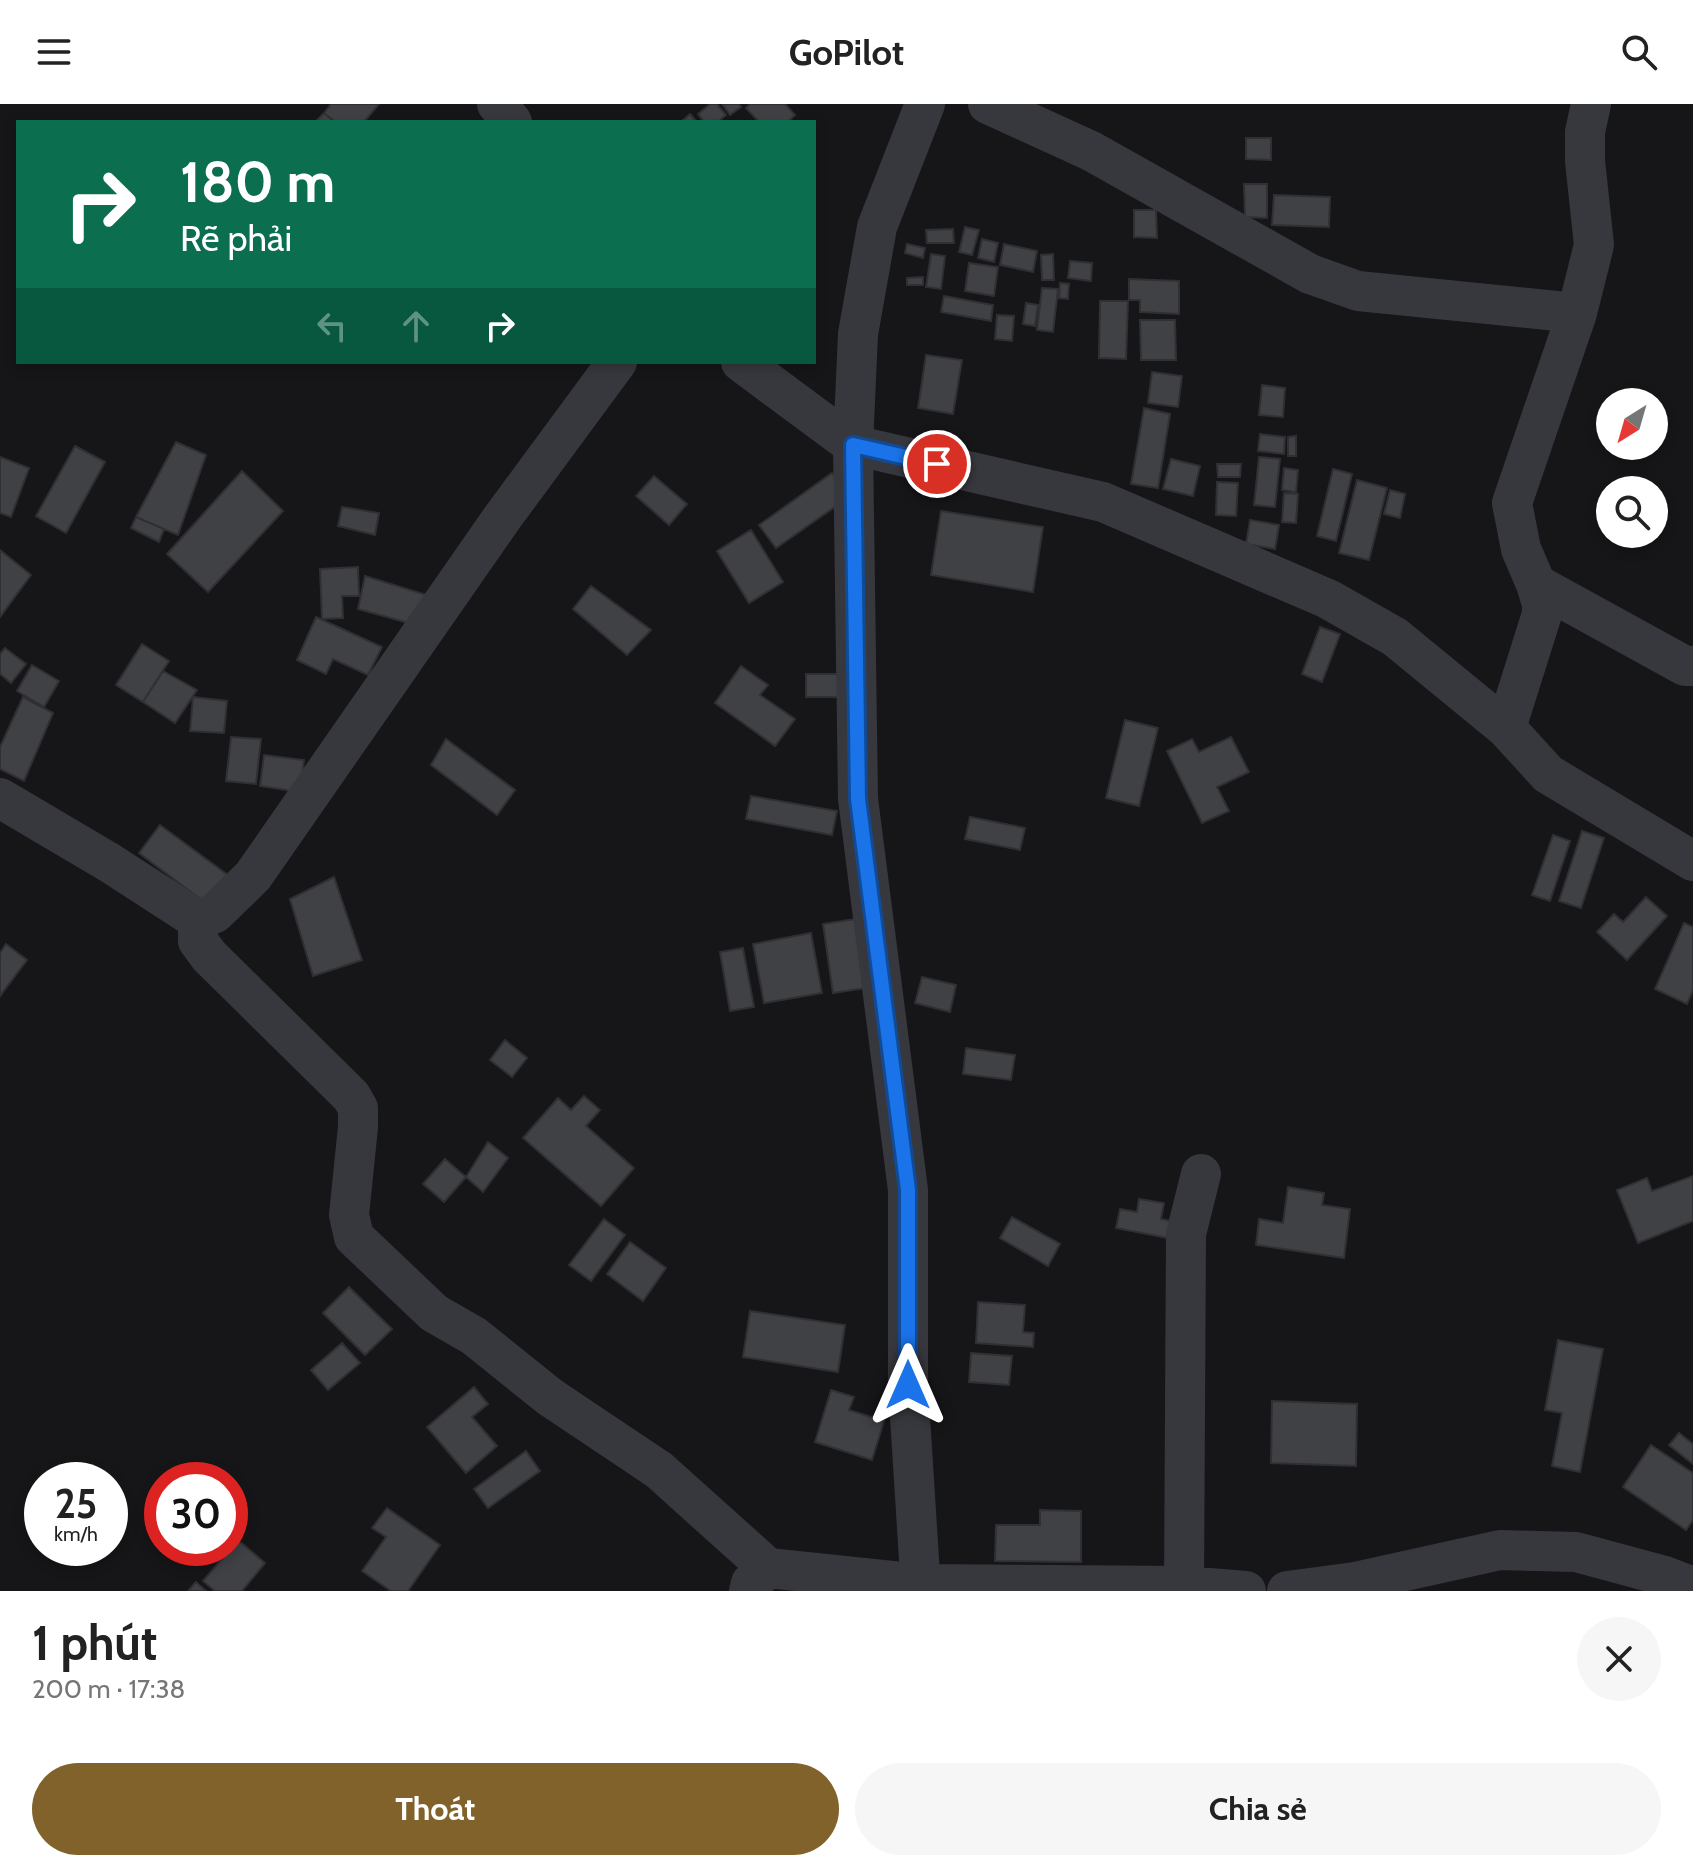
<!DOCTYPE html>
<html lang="vi">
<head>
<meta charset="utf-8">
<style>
	body { margin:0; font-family:Cabin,sans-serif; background:#f6f6f6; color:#222; height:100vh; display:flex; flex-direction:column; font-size:30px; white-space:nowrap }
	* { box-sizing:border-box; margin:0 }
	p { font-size:26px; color:#767676 }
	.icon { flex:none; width:44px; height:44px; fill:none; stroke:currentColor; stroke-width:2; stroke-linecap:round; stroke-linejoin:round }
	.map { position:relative; height:1487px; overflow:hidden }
	.details { display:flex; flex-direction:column; background:#fff; flex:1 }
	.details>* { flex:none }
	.guide { position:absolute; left:16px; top:16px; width:800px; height:244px; border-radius:0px; box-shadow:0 4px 12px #0003; background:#0b6e4f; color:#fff; overflow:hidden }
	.needle { width:52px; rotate:217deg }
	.buttons { position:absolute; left:1596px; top:284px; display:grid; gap:16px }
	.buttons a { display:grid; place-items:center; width:72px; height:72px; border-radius:50%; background:#fff; box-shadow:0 4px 12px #0003; font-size:40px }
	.speed { position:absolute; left:24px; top:1358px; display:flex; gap:16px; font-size:40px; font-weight:700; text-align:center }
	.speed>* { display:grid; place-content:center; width:104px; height:104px; border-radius:50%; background:#fff; box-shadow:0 4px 12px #0003; line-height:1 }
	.speed small { font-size:20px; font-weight:400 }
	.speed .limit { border:12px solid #d22; background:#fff; color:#111 }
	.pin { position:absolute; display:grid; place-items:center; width:68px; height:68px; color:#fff; margin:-34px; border:4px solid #fff; border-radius:50%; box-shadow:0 2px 8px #0007 }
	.me { position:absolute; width:88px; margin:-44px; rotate:0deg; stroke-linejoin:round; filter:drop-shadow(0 0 6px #0008) }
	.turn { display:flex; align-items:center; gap:28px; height:168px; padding:0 32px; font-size:36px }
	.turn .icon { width:104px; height:104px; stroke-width:2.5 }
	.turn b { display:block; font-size:56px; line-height:68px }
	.lanes { display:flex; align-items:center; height:76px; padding:0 32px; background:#0003; justify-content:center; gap:40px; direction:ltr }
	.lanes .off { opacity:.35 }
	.round { display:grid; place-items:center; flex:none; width:84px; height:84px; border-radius:42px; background:#f6f6f6 }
	.head { display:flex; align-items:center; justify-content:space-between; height:136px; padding:0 32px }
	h1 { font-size:48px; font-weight:700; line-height:60px }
	.primary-button { display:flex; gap:16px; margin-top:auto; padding:16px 32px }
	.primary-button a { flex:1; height:92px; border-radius:48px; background:#80622a; color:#fff; font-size:32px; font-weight:700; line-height:92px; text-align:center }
	.primary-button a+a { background:#f6f6f6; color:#222 }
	header { display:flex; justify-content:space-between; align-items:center; height:104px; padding:0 32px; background:#fff; font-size:36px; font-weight:700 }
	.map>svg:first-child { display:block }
	.building { fill:#404145; stroke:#303034; stroke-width:2 }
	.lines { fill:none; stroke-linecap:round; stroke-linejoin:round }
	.minor { stroke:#37383d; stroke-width:40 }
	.route-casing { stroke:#114b97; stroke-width:20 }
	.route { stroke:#1a73e8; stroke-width:14 }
</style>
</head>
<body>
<header><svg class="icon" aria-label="menu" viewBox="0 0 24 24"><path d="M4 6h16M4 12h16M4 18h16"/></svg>GoPilot<svg class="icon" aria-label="search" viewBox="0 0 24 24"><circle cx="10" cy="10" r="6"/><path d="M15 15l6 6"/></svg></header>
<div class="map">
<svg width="1693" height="1487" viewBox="0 0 1693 1487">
	<rect width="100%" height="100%" fill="#161618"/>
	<path class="building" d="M331 0H379L364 18H335L324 9Z
		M710 0H717L726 11 718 18H704L698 10Z
		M722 0H739L741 3 730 11Z
		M750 0H785L795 11 788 18H759L746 4Z
		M324 9 335 18H315Z
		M690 10 697 18H681Z
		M1246 34H1271V56L1246 55Z
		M1244 80H1267V114L1245 113Z
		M1274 91 1330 93 1329 123 1272 121Z
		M1134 106H1156L1157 134 1134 133Z
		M965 123 979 126 972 151 959 148Z
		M953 125 954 139H927L926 126Z
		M982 135 998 139 994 158 978 154Z
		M907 140 925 144 923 154 905 149Z
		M1004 140 1037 147 1033 168 1000 161Z
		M931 150 945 152 941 185 926 183Z
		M1053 150 1054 176H1042L1041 151Z
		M1070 157 1092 159 1091 177 1068 174Z
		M969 159 998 163 994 192 965 187Z
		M923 173V181H907V174Z
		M1129 175 1179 177V210L1140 208V196H1129Z
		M1060 179 1069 180 1068 195 1059 194Z
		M1042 184 1058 185 1053 228 1037 226Z
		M944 192 993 201 991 217 941 208Z
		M1100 197H1128L1126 255 1099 254Z
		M1026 199 1038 201 1035 222 1023 220Z
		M997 211 1014 212 1012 237 995 235Z
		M1140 216H1175L1176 256H1141Z
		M926 251 962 256 953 310 918 304Z
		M1152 268 1182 272 1178 303 1148 299Z
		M1262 281 1285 284 1283 313 1259 311Z
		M1144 304 1170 310 1158 384 1131 380Z
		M1260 330 1285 333 1284 350 1258 347Z
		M1296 332V352H1288V333Z
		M176 338 206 351 178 431 136 413Z
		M75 342 105 358 66 429 36 412Z
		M0 353 29 364 11 413 0 409Z
		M1259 353 1280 355 1275 403 1254 401Z
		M1171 355 1200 362 1193 392 1163 385Z
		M1217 360H1241L1240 373H1218Z
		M1284 364 1298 366 1296 388 1282 386Z
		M1333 365 1352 370 1336 437 1317 432Z
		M242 367 283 407 208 488 167 450Z
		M832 369 849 393 776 444 759 421Z
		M654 372 687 400 669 421 636 392Z
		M1357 376 1387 384 1369 456 1339 449Z
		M1217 378 1238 379 1236 412 1216 411Z
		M1390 386 1405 390 1400 414 1384 410Z
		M1284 389 1298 390 1296 419 1282 418Z
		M342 403 379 409 375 431 338 422Z
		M941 407 1043 423 1033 488 931 471Z
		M136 413 164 425 159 438 131 424Z
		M1250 416 1279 421 1275 445 1246 440Z
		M751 426 783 478 749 499 717 447Z
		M0 446 31 471 0 513Z
		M358 463 359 492H342L343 514 322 515 320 465Z
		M365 472 430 492 416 521 358 505Z
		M591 482 651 526 627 551 573 505Z
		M316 513 382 543 368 571 333 555 326 570 297 556Z
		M1320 523 1340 530 1322 578 1302 570Z
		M142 540 169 557 143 598 116 581Z
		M5 544 26 560 11 579 0 570V550Z
		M32 561 59 577 44 603 17 587Z
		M741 562 768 581 760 591 795 615 775 642 715 599Z
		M163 567 197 586 175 619 143 598Z
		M806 570H851V593H806Z
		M23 593 53 609 24 677 0 665V643Z
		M193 593 227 597 224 629 190 627Z
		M1125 616 1158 624 1139 702 1106 694Z
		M231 633 261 635 256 680 226 677Z
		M1231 633 1249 668 1217 683 1229 707 1202 719 1167 647 1192 635 1199 648Z
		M446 635 515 686 497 711 431 661Z
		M264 651 304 656 300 688 260 682Z
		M751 692 837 707 832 731 746 715Z
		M970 713 1025 724 1020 746 965 735Z
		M160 721 236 777 215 806 139 749Z
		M1582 727 1604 734 1581 804 1559 797Z
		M1553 731 1570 737 1550 797 1532 791Z
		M334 773 362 856 313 872 290 795Z
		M1646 793 1667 812 1627 856 1597 828 1614 810 1623 818Z
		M862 814 872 883 833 889 823 820Z
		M1684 819 1693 823V886L1687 900 1655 885Z
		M811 829 822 889 764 899 753 840Z
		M6 840 27 856 0 892V849Z
		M743 844 754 903 730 907 720 848Z
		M922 873 956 881 950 908 915 899Z
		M505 936 527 954 512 973 490 956Z
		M966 944 1015 951 1011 976 963 970Z
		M584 992 600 1006 586 1022 634 1064 601 1102 523 1034 558 994 571 1006Z
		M488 1038 508 1054 483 1088 466 1073Z
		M445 1055 466 1073 444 1098 423 1080Z
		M1693 1072V1117L1638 1139 1617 1086 1647 1074 1652 1087Z
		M1288 1083 1324 1089 1322 1101 1350 1105 1344 1154 1256 1141 1259 1115 1283 1119Z
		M1139 1095 1164 1099 1161 1115 1176 1118 1173 1135 1116 1124 1120 1105 1137 1108Z
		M1012 1113 1060 1140 1048 1162 1000 1134Z
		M604 1115 625 1131 591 1177 569 1161Z
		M630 1138 666 1164 643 1197 607 1170Z
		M349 1183 392 1225 365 1251 323 1209Z
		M978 1198 1025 1201 1023 1228 1034 1229 1033 1243 976 1239Z
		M750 1207 845 1221 838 1268 743 1253Z
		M1558 1236 1603 1245 1580 1368 1552 1362 1562 1309 1545 1306Z
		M342 1239 360 1259 328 1286 311 1266Z
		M971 1249 1012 1252 1009 1281 969 1278Z
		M474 1283 488 1300 472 1313 497 1342 466 1369 427 1323Z
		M831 1286 854 1293 849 1306 884 1317 872 1356 815 1338Z
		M1272 1297 1357 1300 1356 1362 1271 1359Z
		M1679 1329 1693 1340V1360L1669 1341Z
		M1651 1341 1693 1369V1416L1686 1426 1623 1383Z
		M526 1347 540 1367 488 1404 474 1385Z
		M387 1404 440 1441 408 1487H391L362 1467 386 1433 372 1424Z
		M1040 1406 1081 1407V1458L995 1457 996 1421H1040Z
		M238 1436 265 1459 242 1487H215L203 1477Z
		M196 1478 206 1487H188Z"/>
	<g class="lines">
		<path class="minor" d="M497 0 512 18
			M988 0 1091 47 1310 170 1358 187 1577 209
			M741 258 853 341 1103 398 1328 495 1395 533 1506 624 1548 670 1693 757
			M1536 480 1685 562H1693
			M1506 624 1542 510V500L1536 480 1521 445 1512 399 1577 209 1594 141 1585 57V28L1591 0
			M0 694 110 759 198 816 215 809 253 772 502 414 617 258
			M198 816V837L209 852 351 992 358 1004V1023L349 1111 354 1133 434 1209 474 1232 550 1293 659 1366 768 1464
			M1184 1482 1186 1130 1201 1070
			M749 1487 751 1479 768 1464 921 1480 1184 1482 1246 1487
			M921 1487 908 1281V1086L858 695 853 341 858 230 877 123 925 0
			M1287 1487 1355 1478 1500 1446 1576 1448 1665 1472 1693 1483"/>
	</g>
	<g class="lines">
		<g class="route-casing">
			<path id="route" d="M908 1281V1086L858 695 853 341 937 360"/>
		</g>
		<use href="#route" class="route"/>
	</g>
</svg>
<div class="buttons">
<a><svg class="needle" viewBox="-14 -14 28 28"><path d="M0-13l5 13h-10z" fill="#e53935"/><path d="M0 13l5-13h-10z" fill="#767676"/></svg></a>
<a><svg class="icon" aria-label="search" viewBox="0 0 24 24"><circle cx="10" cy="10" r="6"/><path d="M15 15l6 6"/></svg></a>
</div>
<div class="speed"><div>25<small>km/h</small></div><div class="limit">30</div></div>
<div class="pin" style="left:937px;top:360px;background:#d93025"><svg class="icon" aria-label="arrive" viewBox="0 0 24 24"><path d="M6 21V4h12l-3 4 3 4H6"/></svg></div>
<svg class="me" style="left:908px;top:1281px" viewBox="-20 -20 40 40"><path d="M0-17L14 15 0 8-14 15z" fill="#1a73e8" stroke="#fff" stroke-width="4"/></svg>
<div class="guide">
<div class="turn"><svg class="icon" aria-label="right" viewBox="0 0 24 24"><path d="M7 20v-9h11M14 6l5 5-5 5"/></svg><div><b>180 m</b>Rẽ phải</div></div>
<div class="lanes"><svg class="icon off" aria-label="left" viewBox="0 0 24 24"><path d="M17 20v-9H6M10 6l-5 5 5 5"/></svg><svg class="icon off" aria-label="ahead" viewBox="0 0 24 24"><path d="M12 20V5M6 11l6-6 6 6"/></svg><svg class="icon" aria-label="right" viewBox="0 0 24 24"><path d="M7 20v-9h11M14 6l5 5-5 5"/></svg></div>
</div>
</div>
<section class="details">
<div class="head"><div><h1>1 phút</h1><p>200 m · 17:38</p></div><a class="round"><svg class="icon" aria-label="close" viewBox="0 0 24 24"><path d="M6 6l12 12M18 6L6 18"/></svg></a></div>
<div class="primary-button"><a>Thoát</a><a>Chia sẻ</a></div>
</section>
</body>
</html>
